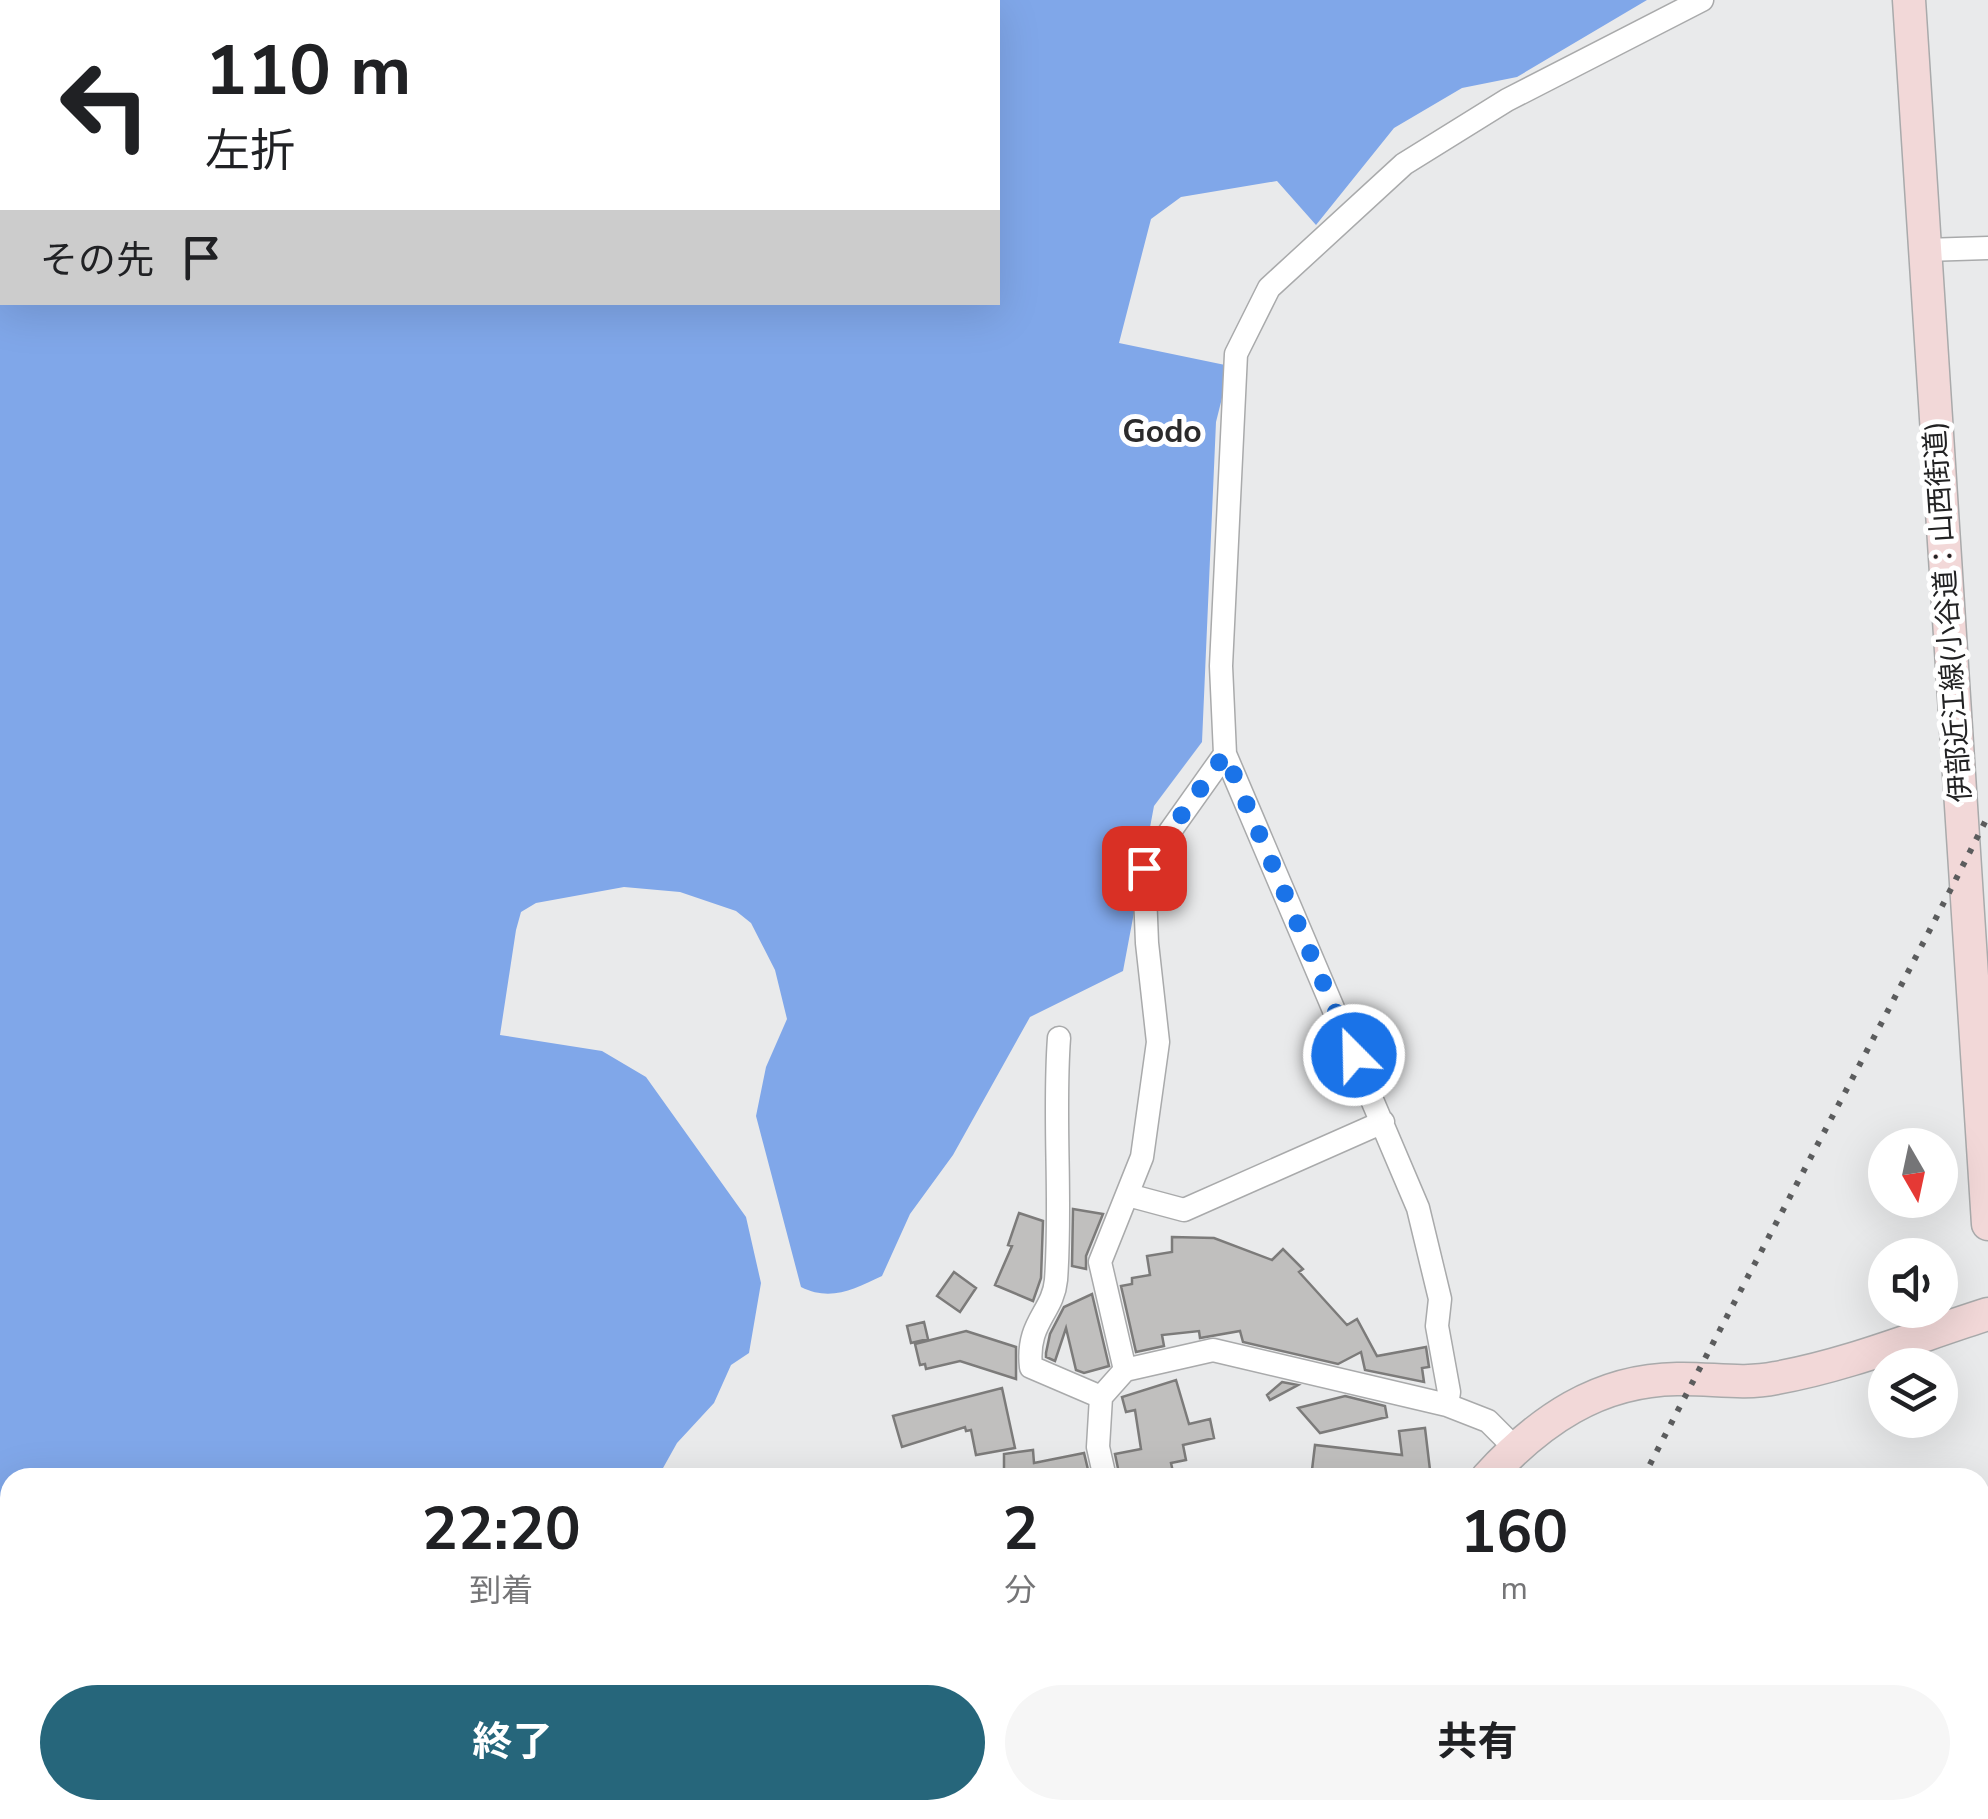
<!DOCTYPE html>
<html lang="ja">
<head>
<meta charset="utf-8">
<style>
	body { margin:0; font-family:"Nunito Sans","Noto Sans JP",sans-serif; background:#f6f6f6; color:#202124; height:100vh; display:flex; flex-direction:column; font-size:38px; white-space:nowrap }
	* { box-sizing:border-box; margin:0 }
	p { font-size:32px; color:#757577 }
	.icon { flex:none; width:55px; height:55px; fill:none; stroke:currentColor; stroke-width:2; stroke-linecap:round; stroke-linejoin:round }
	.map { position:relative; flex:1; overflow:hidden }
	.details { position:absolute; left:0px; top:1468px; width:1990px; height:352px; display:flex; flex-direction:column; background:#fff; border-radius:30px 30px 0 0; box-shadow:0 10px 40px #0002 }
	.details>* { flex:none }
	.top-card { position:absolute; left:0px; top:0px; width:1000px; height:305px; box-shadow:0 10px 40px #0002; background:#fff; color:#202124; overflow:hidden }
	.needle { width:65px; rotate:171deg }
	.controls { position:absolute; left:1868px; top:1128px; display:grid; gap:20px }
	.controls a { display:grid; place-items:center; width:90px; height:90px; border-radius:50%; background:#fff; box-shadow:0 10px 40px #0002; font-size:50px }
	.pin { position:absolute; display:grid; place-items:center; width:85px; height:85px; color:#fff; margin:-42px; border-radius:20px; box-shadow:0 5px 15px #0006 }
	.me { position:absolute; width:110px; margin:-55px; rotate:337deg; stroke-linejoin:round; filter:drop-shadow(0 0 8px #0008) }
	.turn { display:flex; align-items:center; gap:35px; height:210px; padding:0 40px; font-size:45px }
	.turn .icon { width:130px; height:130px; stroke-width:2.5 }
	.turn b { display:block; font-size:70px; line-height:85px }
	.then { display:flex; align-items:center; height:95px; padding:0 40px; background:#0003; gap:20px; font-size:38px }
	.eta { display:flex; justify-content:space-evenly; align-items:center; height:170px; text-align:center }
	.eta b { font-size:60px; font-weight:700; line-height:70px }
	.action { display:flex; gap:20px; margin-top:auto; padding:20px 40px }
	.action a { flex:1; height:115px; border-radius:60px; background:#26667b; color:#fff; font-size:40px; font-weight:700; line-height:115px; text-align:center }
	.action a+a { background:#f6f6f6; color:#202124 }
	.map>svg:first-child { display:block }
	.forest { fill:#80a7e9; fill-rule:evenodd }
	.building { fill:#c0bfbe; stroke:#7c7b7a; stroke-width:2.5 }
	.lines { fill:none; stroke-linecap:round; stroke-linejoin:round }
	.street-casing { stroke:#a9aaab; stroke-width:25 }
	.secondary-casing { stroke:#a9aaab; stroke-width:35 }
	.street { stroke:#fff; stroke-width:22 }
	.secondary { stroke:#f2d8d8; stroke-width:32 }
	.rail { stroke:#5b5c5d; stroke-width:6; stroke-dasharray:5 10; stroke-linecap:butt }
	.route { stroke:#1a73e8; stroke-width:18; stroke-dasharray:0 32.4 }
	.labels { text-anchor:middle; stroke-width:10; stroke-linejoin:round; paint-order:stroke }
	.street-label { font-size:28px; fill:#222223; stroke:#fff }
	.quarter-label { font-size:32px; font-weight:bold; fill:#2b2b2c; stroke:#fff }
</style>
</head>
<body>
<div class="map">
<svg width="1988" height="1819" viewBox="0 0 1988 1819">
	<rect width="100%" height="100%" fill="#e9eaeb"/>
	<path class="forest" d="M0 0H1647L1517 77 1462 88 1394 128 1316 225 1277 181 1181 197 1151 219 1119 343 1230 366 1216 422 1202 742 1154 806 1123 971 1030 1017 953 1155 910 1214 882 1276C854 1289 831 1302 801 1287L756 1116 766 1067 787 1019 775 970 751 923 736 911 680 892 624 887 536 903 521 912 516 930 500 1035 602 1051 646 1077 746 1217 761 1283 749 1353 731 1365 714 1403 677 1443 658 1477 10 1478V1774H0ZM2 2H998V302H2Z
		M150 1810H707L733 1819H155Z"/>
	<path class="building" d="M1073 1209 1103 1214 1086 1256V1269L1072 1266Z
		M1019 1213 1043 1221 1041 1278 1033 1301 995 1285 1012 1246 1008 1245Z
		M1172 1237 1214 1238 1272 1260 1283 1249 1303 1269 1299 1272 1347 1325 1357 1319 1377 1356 1426 1347 1429 1367 1422 1368 1424 1382 1365 1370 1361 1352 1338 1364 1243 1342 1240 1331 1200 1338 1199 1331 1162 1335 1164 1346 1136 1352 1121 1286 1132 1284V1278L1150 1275 1147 1256 1172 1252Z
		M954 1272 976 1288 960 1312 937 1296Z
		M1092 1294 1109 1366 1084 1373 1076 1370 1066 1328 1055 1361 1046 1357V1353L1050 1334 1064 1307Z
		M924 1322 928 1339 911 1343 907 1326Z
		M966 1331 1016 1347V1379L960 1361 926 1369 925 1364 920 1365 915 1344Z
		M1176 1380 1189 1424 1210 1419 1214 1438 1183 1445 1186 1460 1171 1463 1173 1472 1161 1474V1478H1120L1115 1454 1141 1449 1135 1410 1126 1412 1122 1397Z
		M1282 1382 1298 1385 1270 1400 1267 1395Z
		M1002 1388 1015 1448 976 1455 971 1430 966 1431 965 1427 902 1447 893 1416Z
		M1345 1396 1385 1406 1387 1417 1320 1433 1298 1408Z
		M1425 1428 1430 1470 1396 1475V1478H1311L1315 1445 1402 1455 1399 1431Z
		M1033 1450 1034 1463 1084 1453 1090 1478H1004V1454Z"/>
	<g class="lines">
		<g class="street-casing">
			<path id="street" d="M1925 250 1988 248
				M1059 1038C1053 1119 1062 1199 1056 1280 1053 1313 1026 1322 1031 1367L1101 1397
				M1128 1195 1184 1210 1383 1122
				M1125 1370 1100 1262 1142 1157 1158 1042 1147 943 1144 868 1225 754
				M1447 1405 1449 1392 1437 1326 1440 1299 1418 1208 1225 754 1221 666 1236 354 1269 288 1404 164 1507 100 1702 0
				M1105 1478 1098 1447 1101 1397 1125 1370 1213 1350 1447 1405 1488 1421 1515 1448
				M820 1810 829 1819
				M904 1819 907 1810
				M1108 1819 1110 1810"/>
		</g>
		<g class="secondary-casing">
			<path id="secondary" d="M1909 0 1988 1224
				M1487 1478C1539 1421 1598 1380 1677 1379 1711 1378 1742 1385 1776 1378 1849 1365 1918 1336 1988 1314
				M1353 1819 1357 1810"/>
		</g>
		<use href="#street" class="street"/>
		<use href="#secondary" class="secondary"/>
		<path class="rail" d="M1643 1478C1757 1256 1876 1038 1988 816
			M1465 1819 1470 1810"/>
	</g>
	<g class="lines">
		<path class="route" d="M1144 868 1225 754 1354 1055"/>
	</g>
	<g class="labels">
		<g class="street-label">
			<text transform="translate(1947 612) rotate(-94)" y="10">伊部近江線(小谷道：山西街道)</text>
		</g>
		<g class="quarter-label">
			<text x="1162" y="442">Godo</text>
		</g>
	</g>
</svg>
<div class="controls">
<a><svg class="needle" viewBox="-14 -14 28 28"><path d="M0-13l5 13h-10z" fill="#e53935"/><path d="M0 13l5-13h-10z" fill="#757577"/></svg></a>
<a><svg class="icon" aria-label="sound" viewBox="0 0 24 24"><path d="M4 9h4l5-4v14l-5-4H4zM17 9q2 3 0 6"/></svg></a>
<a><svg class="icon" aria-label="layers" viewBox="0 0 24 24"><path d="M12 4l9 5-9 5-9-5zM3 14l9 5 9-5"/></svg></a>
</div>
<div class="pin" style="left:1144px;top:868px;background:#d93025"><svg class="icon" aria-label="arrive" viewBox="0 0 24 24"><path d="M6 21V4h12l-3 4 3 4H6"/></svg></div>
<svg class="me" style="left:1354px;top:1055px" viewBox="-20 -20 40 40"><circle r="17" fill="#1a73e8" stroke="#fff" stroke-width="3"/><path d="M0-11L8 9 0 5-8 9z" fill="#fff"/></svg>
<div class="top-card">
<div class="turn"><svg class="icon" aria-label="left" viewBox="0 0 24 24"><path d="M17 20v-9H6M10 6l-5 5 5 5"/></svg><div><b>110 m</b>左折</div></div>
<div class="then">その先<svg class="icon" aria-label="arrive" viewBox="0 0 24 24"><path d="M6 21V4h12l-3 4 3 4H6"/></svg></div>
</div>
<section class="details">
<div class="eta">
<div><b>22:20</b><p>到着</p></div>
<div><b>2</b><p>分</p></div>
<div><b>160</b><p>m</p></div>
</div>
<div class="action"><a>終了</a><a>共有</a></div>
</section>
</div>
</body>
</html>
